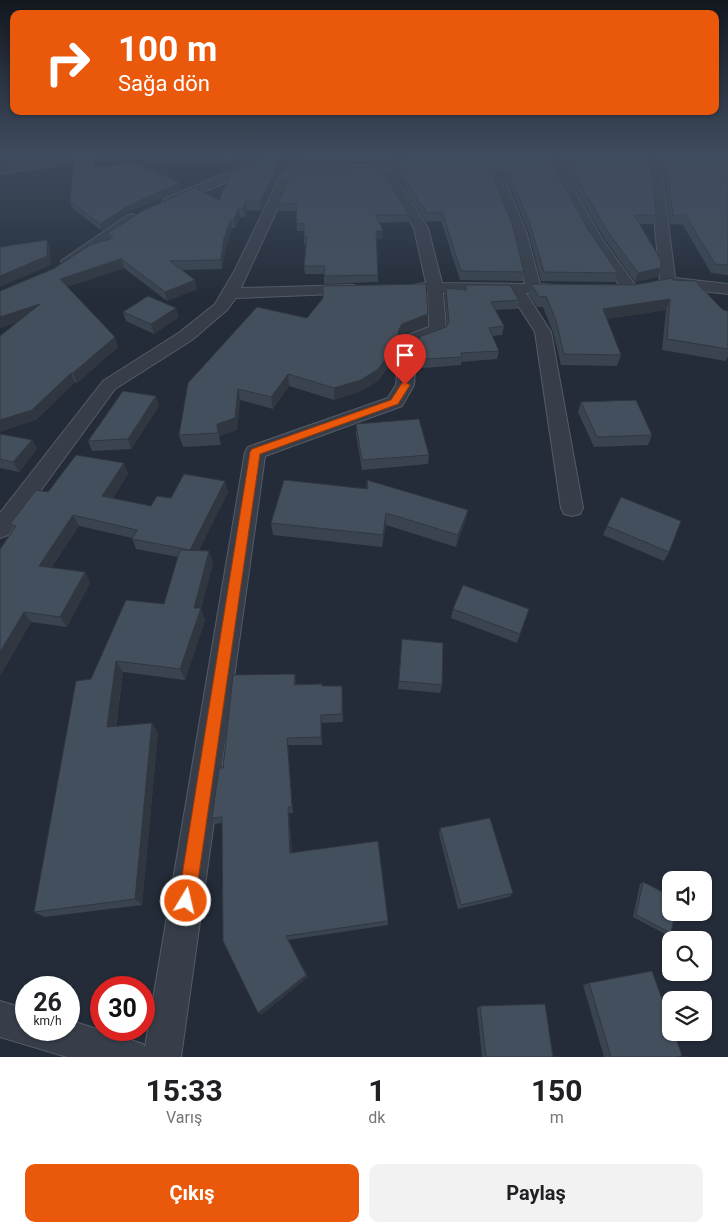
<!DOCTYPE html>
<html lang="tr">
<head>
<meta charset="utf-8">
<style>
	body { margin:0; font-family:Roboto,sans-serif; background:#f2f2f2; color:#202124; height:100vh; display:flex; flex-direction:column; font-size:19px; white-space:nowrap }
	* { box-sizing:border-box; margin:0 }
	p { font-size:16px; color:#757577 }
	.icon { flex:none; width:28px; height:28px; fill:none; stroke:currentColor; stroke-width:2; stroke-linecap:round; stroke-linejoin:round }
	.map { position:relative; height:1057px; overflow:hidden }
	.side { display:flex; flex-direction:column; background:#fff; flex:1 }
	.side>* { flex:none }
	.banner { position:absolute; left:10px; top:10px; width:709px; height:105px; border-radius:10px; box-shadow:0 1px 4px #0004; background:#ea580c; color:#fff; overflow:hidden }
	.tools { position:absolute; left:662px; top:871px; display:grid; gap:10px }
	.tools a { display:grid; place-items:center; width:50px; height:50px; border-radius:10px; background:#fff; box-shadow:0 1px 4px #0004; font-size:25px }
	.speed { position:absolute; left:15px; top:976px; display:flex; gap:10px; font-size:25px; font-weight:700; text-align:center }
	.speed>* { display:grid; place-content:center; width:65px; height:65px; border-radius:50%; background:#fff; box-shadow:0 1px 4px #0004; line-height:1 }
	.speed small { font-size:12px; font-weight:400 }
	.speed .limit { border:8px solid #d22; background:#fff; color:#111 }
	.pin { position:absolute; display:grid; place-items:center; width:42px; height:42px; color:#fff; margin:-51px -21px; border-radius:50% 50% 50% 0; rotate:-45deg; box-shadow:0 0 5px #0007 }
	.pin .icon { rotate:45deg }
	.me { position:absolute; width:55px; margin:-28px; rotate:9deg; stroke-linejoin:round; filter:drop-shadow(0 0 4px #0008) }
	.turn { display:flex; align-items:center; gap:18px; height:105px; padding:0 25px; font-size:22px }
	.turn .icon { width:65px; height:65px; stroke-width:2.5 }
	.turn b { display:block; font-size:35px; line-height:42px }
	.eta { display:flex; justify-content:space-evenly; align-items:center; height:85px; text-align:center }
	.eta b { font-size:30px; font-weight:700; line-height:35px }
	.action { display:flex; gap:10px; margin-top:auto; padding:10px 25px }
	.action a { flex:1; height:58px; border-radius:10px; background:#ea580c; color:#fff; font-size:20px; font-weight:700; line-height:58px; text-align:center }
	.action a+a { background:#f2f2f2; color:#202124 }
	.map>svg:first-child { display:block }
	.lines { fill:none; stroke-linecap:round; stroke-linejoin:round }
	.street-casing { stroke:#555c67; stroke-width:2 }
	.secondary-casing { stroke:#555c67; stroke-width:1 }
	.street { fill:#373e49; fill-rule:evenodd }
	.secondary { fill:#454d5c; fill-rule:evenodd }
	.wall { fill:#3a4450 }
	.shaded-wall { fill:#303741 }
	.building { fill:#444f5d; stroke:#303741 }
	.route { fill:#ea580c; stroke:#983908 }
</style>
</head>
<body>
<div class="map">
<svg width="728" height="1057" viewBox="0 0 728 1057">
	<rect width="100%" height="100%" fill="#232c38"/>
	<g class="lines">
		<g class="street-casing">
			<path id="street" d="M74 154H104L98 158 0 174V166Z
				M297 154H309L293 175 241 288 353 285 359 287 361 290 359 293 236 298 227 310 192 340 115 389 8 535 0 538V513L103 381 180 332 215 304 235 270 281 174Z
				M542 154H554L602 239 638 289 636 292H624L588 239Z
				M642 154H654L663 182 675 278 728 284V294L668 287 663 285 660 282 651 182Z
				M259 159 265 163 263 166 174 205 169 206 162 202 164 199Z
				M383 163 387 164 428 228 442 283 525 284 512 231 494 184 500 180 506 184 526 231 540 284 567 286 569 289 567 292 561 294 526 293 551 332 583 508 580 514 572 516 564 514 561 508 535 332 510 293H443L446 330 444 334 417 344 414 385 402 406 265 456 181 1057H67L0 1037V1001L26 1009V1030H69V1020L143 1044 145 1047 245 452 248 447 388 398 396 385 400 341 403 337 429 327 428 293 414 291 412 288 414 285 426 283 414 228 377 167Z
				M133 214 140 218 138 221 73 264H63L61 261 128 215Z"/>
		</g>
		<g class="secondary-casing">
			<path id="secondary" d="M423 154H450L448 157 392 170 346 175 287 179 282 177 279 174 282 171 287 169 392 162Z"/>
		</g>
		<use href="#street" class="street"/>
		<use href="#secondary" class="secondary"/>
	</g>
	<path class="wall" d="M218 154H266L232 168 219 160Z
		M272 154H295L278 173V176L261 211 247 210 245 217H240L235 228H232L226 247 222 269 182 270 197 289 167 301 124 268 67 287 118 347 77 383 75 382 36 420 16 323 0 328V291L53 269 109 239 108 233 219 200 273 155Z
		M304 154H414L392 160 302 166V158Z
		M546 154 589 231 618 273 615 282 541 281 528 230 508 183 501 178 496 182 524 272 523 281 460 280 441 221 426 222 394 171V163Z
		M556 154H645L656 215 653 224H639L658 277 635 282 604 238Z
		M656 154H728V275L711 273 683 225 670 224 665 182Z
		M95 167 180 183 181 190 132 210 102 231 72 208 70 201Z
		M292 173 409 215 408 222 379 223 383 238 377 239 378 282 324 284V274H305L304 266 306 245H304V231H297L296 211H279L278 203Z
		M673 280 723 310 728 311V356L726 361 662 350 666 310 607 319 621 355 617 366 561 365 553 332 543 307H537L529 295 531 284 634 285Z
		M465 285 519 300 518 309 495 310 504 326 502 335 492 336 499 351 497 359 461 362V365L423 368 418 353 419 337 446 327 447 324 445 297 446 288 465 289Z
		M123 312 179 317 154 334 126 321Z
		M307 318 427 326 402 336 398 341 397 355 378 381 361 391 334 400 289 386 273 409 240 400 237 430 219 436 221 445 183 447 179 435Z
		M581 402 652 435 648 445 594 447 578 412Z
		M159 406 131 449 92 451 88 441Z
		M356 424 429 455 428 464 362 470 356 434Z
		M0 434 32 440 37 449 19 472 0 468Z
		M124 463 128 474 113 498 151 506 171 498 225 481 228 492 199 550 209 551 213 563 201 609 205 620 185 680 123 672 116 727 152 723 158 733 142 905 45 917 34 912 91 679 164 604 178 557 136 549 132 538 79 526 51 568 85 572 90 583 67 627 31 622 0 676 13 530 10 524 48 492Z
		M367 480 468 510 465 522 456 547 386 525 382 547 273 535 271 523 366 489Z
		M607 526 669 552 664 561 603 535Z
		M453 609H529L517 643 451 618Z
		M402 639 442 685 440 693 398 689Z
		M295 674 296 684 322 686H342L343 722 322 723V745H288L293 813H289L292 853 388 921V925L288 940 308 977 261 1015 222 823 215 824 212 818 223 768Z
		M440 828 513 893 509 897 458 909 439 834Z
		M643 882 671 933 667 935 633 917 640 884Z
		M589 983 677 1057H604L583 985Z
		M480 1006 553 1057H482L477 1008Z"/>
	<path class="shaded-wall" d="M152 154H180V157L154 160Z
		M245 154H266L232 168 231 160Z
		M286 154H295L278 173V176L261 211 260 202 277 164Z
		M392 154H414L392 160Z
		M502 170 501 178 492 185 493 176Z
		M180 183 181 190 132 210 102 231 100 224 131 204Z
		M246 201 247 210 245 217 243 208Z
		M239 208 240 217 235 228 234 219Z
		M231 219 232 228 226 247 222 269 221 260 224 238Z
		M376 231H383V238L376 239Z
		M47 240 50 249 51 265 0 287V276Z
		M121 259 124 268 63 288 60 279Z
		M661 268 658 277 635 282 638 273Z
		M195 280 197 289 167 301 165 292Z
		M670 299 666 310 599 320 603 309Z
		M40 304 44 314 0 328V317Z
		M176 308 179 317 154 334 151 324Z
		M428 314 427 326 402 336 398 341 397 355 378 381 361 391 334 400V388L399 329 402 324Z
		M115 337 118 347 77 383 73 373Z
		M71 373 75 382 36 420 0 432V420Z
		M288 374 289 386 273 409 271 397Z
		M238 389 240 400 237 430 219 436 221 445 217 424Z
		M156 396 159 406 131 449 128 439Z
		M32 440 37 449 19 472 13 462Z
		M124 463 128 474 107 507 102 496Z
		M225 481 228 492 194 560 190 550Z
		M468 510 465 522 456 547 458 535Z
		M386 513V525L382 547 383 535Z
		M73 515 79 526 45 576 39 566Z
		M209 551 213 563 201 609 205 620 185 680 180 669 194 608Z
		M85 572 90 583 67 627 60 617Z
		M24 612 31 622 0 676V652Z
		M116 661 123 672 114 737 107 727Z
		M295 674 296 682V692L294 685Z
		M321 715 322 723V745L321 737Z
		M152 723 158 733 142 905 135 899Z
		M287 738 288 745 293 813 292 807Z
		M288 807 289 813 292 859 290 853Z
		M306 975 308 977 261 1015 258 1013Z"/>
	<path class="building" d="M221 154H245L231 160Z
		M274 154H286L277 164V167L260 202 246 201 243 208H239L234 219H231L224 238 221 260 170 261 195 280 165 292 121 259 60 279 115 337 73 373H71L32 410 0 420V336L40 304 0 317V291L53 269 90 245 113 238 108 233 142 211 195 188 219 200 231 173 273 155Z
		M304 154H354L302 158Z
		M433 154H546L589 231 618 273 544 272 529 221 509 175 502 170 493 176 512 223 524 272 461 271 442 212 427 213 394 163Z
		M563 154H645L652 174 656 215H634L661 260V268L638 273 606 229Z
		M661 154H728V265L715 264 686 216H673L668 173Z
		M92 155 95 167 135 163 180 183 131 204 100 224 70 201 74 157Z
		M379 166 409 215H376L383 231H376L378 275 324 276 325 266H304L307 237H304V223L297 224 296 204 278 203 292 173Z
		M47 240V256L0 276V247Z
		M672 278 673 280 695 281 723 310 728 311V349L667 339 670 299 603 309 621 355 564 354 556 321 546 296 539 297 531 284 634 285Z
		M426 284 428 314 402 324 399 329 397 343 378 369 361 380 334 388 288 374 271 397 238 389 235 418 217 424 218 433 179 435 188 383 257 307 307 318 323 298V286Z
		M465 285H510L519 300 491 302 504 326 489 328 499 351 461 353 462 357 424 359 419 344V337L446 327 449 322 446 288 467 290Z
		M148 296 176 308 151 324 123 312Z
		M123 391 156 396 128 439 88 441Z
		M636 400 652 435 597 437 581 402Z
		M419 419 429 455 362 460 356 424Z
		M0 434 32 440 13 462 0 459Z
		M76 455 124 463 102 496 151 506 157 496 171 498 184 474 225 481 190 550 132 539 137 530 73 515 39 566 85 572 60 617 24 612 0 652V549L16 526 10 524 36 490 48 492Z
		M284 480 368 489 367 480 468 510 458 535 386 513 383 535 271 523Z
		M621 497 681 521 669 552 607 526Z
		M180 550 209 551 194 608H201L180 669 116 661 107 727 152 723 135 899 34 912 76 681 91 679 126 600 164 604Z
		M463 585 529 609 520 634 453 609Z
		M402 639 443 643 442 685 399 681Z
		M295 674 294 685 322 684V686H342V714L321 715V737L287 738 292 807H288L290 853 378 841 388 921 286 936 306 975 258 1013 223 941 222 817 212 818 219 768H223L233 675Z
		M490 818 513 893 461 905 440 828Z
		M643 882 671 896V912H675L671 933 636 915Z
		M652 971 671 1024V1032H674L682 1056 677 1057H611L589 983Z
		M545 1004 553 1057H486L480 1006Z"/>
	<linearGradient id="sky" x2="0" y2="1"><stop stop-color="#13181f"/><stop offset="0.51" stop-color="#3f4b5e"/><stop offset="1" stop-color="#3f4b5e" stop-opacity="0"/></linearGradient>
	<rect width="728" height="302" fill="url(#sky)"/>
	<path class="route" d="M405 382 410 385 398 404 260 454 195 901 192 907 186 909 180 907 178 901 250 452 252 449 391 400 402 383Z"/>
</svg>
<div class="tools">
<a><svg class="icon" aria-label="sound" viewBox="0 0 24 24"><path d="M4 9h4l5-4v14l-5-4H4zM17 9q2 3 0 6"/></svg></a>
<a><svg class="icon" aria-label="search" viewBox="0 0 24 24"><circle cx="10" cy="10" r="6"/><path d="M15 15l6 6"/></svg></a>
<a><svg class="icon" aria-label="layers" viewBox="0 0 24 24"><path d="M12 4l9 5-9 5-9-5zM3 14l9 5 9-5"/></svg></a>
</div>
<div class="speed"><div>26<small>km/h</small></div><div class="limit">30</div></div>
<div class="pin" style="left:405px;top:385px;background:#d93025"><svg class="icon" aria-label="arrive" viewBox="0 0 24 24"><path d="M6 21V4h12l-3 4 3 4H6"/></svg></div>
<svg class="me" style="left:186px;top:901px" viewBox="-20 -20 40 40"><circle r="17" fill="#ea580c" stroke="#fff" stroke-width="3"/><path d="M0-11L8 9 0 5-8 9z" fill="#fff"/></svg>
<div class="banner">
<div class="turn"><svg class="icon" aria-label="right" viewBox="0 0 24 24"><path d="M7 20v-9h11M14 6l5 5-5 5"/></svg><div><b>100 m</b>Sağa dön</div></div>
</div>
</div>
<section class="side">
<div class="eta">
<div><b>15:33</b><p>Varış</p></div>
<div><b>1</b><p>dk</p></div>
<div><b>150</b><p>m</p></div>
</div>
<div class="action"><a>Çıkış</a><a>Paylaş</a></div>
</section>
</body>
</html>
